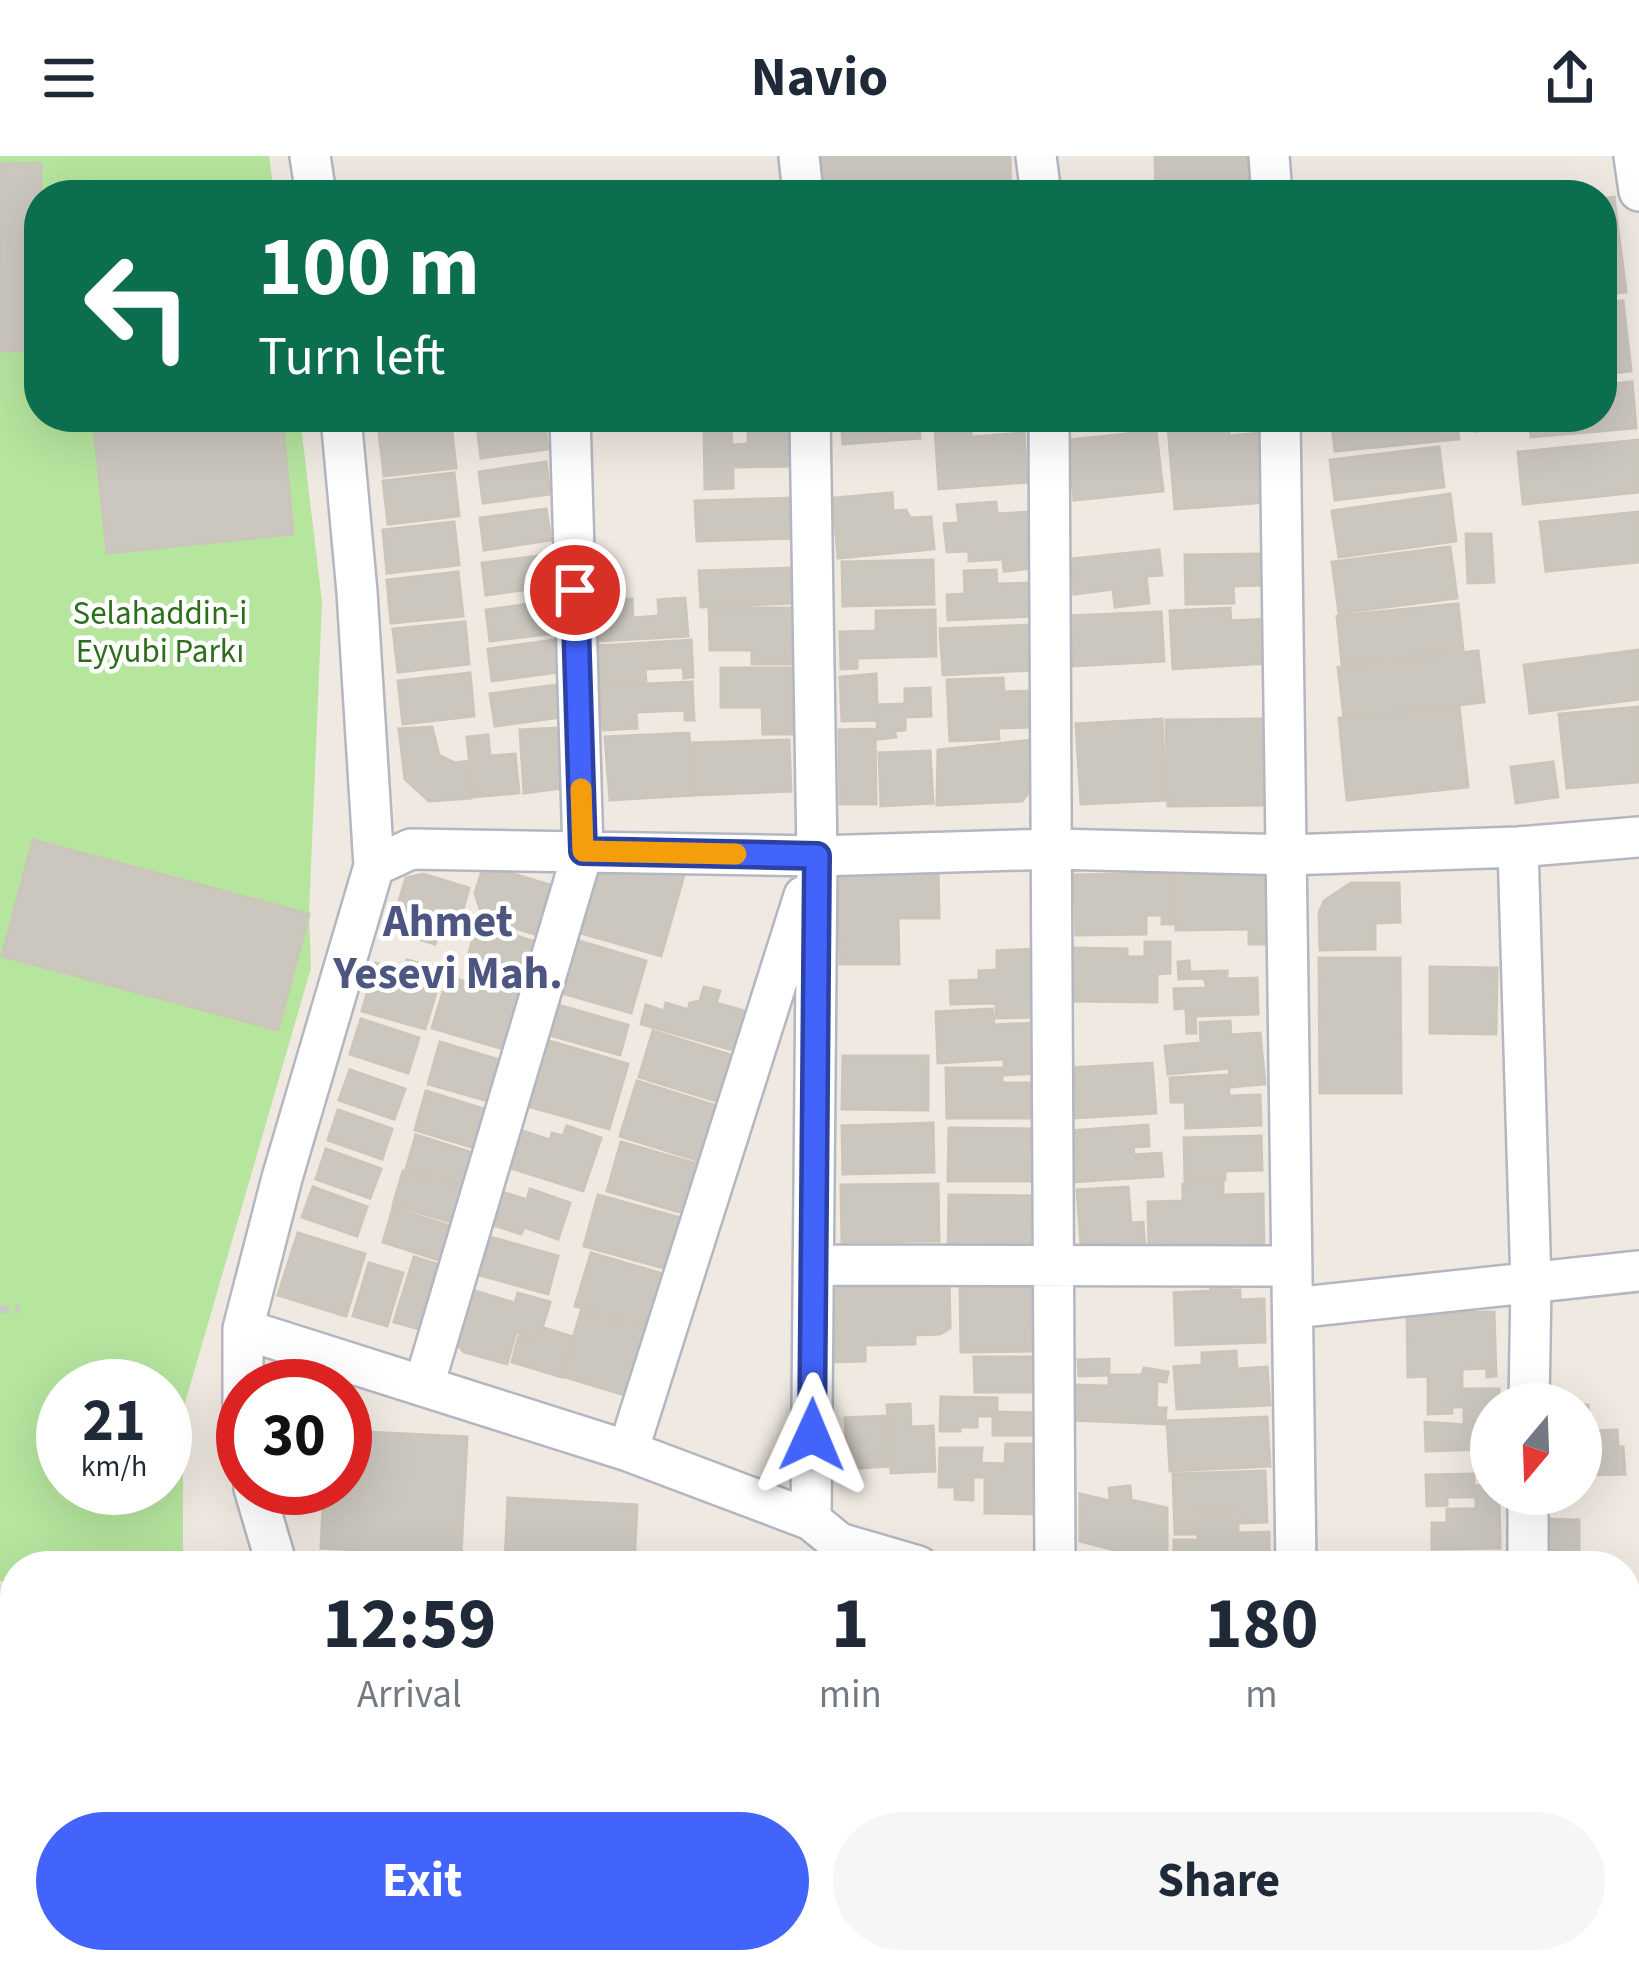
<!DOCTYPE html>
<html lang="en">
<head>
<meta charset="utf-8">
<style>
	body { margin:0; font-family:"Source Sans 3",sans-serif; background:#f6f6f7; color:#1f2937; height:100vh; display:flex; flex-direction:column; font-size:45px; white-space:nowrap }
	* { box-sizing:border-box; margin:0 }
	p { font-size:39px; color:#747a83 }
	.icon { flex:none; width:66px; height:66px; fill:none; stroke:currentColor; stroke-width:2; stroke-linecap:round; stroke-linejoin:round }
	.map { position:relative; flex:1; overflow:hidden }
	.drawer { position:absolute; left:0px; top:1395px; width:1641px; height:423px; display:flex; flex-direction:column; background:#fff; border-radius:48px 48px 0 0; box-shadow:0 12px 48px #0002 }
	.drawer>* { flex:none }
	.banner { position:absolute; left:24px; top:24px; width:1593px; height:252px; border-radius:48px; box-shadow:0 12px 48px #0002; background:#0b6e4f; color:#fff; overflow:hidden }
	.needle { width:78px; rotate:199deg }
	.buttons { position:absolute; left:1470px; top:1227px; display:grid; gap:24px }
	.buttons a { display:grid; place-items:center; width:132px; height:132px; border-radius:50%; background:#fff; box-shadow:0 12px 48px #0002; font-size:60px }
	.speed { position:absolute; left:36px; top:1203px; display:flex; gap:24px; font-size:60px; font-weight:700; text-align:center }
	.speed>* { display:grid; place-content:center; width:156px; height:156px; border-radius:50%; background:#fff; box-shadow:0 12px 48px #0002; line-height:1 }
	.speed small { font-size:30px; font-weight:400 }
	.speed .limit { border:18px solid #d22; background:#fff; color:#111 }
	.pin { position:absolute; display:grid; place-items:center; width:102px; height:102px; color:#fff; margin:-51px; border:6px solid #fff; border-radius:50%; box-shadow:0 3px 12px #0007 }
	.me { position:absolute; width:132px; margin:-66px; rotate:1deg; stroke-linejoin:round; filter:drop-shadow(0 0 9px #0008) }
	.turn { display:flex; align-items:center; gap:42px; height:252px; padding:0 36px; font-size:54px }
	.turn .icon { width:156px; height:156px; stroke-width:2.5 }
	.turn b { display:block; font-size:84px; line-height:102px }
	.eta { display:flex; justify-content:space-evenly; align-items:center; height:204px; text-align:center }
	.eta b { font-size:72px; font-weight:700; line-height:84px }
	.primary-button { display:flex; gap:24px; margin-top:auto; padding:24px 36px }
	.primary-button a { flex:1; height:138px; border-radius:72px; background:#4264fb; color:#fff; font-size:48px; font-weight:700; line-height:138px; text-align:center }
	.primary-button a+a { background:#f6f6f7; color:#1f2937 }
	header { display:flex; justify-content:space-between; align-items:center; height:156px; padding:0 36px; background:#fff; font-size:54px; font-weight:700 }
	.map>svg:first-child { display:block }
	.education { fill:#f0e6d1 }
	.green { fill:#b6e59e; fill-rule:evenodd }
	.building { fill:#cbc7bf; stroke:#cbc5ba; stroke-width:3 }
	.lines { fill:none; stroke-linecap:round; stroke-linejoin:round }
	.service-casing { stroke:#b4b7c1; stroke-width:22 }
	.minor-casing { stroke:#b4b7c1; stroke-width:44 }
	.path { stroke:#c9c9c9; stroke-width:8; stroke-dasharray:9 6; stroke-linecap:butt }
	.service { stroke:#fff; stroke-width:18 }
	.minor { stroke:#fff; stroke-width:39 }
	.route-casing { stroke:#2b41a3; stroke-width:30 }
	.route { stroke:#4264fb; stroke-width:21 }
	.slow { stroke:#f59e0b; stroke-width:21 }
	.labels { text-anchor:middle; stroke-width:9; stroke-linejoin:round; paint-order:stroke }
	.park-label { font-size:33px; fill:#2c6e1b; stroke:#fff }
	.district-label { font-size:45px; font-weight:bold; fill:#4d5680; stroke:#fff }
</style>
</head>
<body>
<header><svg class="icon" aria-label="menu" viewBox="0 0 24 24"><path d="M4 6h16M4 12h16M4 18h16"/></svg>Navio<svg class="icon" aria-label="share" viewBox="0 0 24 24"><path d="M12 15V3M7 8l5-5 5 5M5 13v7h14v-7"/></svg></header>
<div class="map">
<svg width="1639" height="1817" viewBox="0 0 1639 1817">
	<rect width="100%" height="100%" fill="#efe9e1"/>
	<path class="education" d="M1626 1501H1639V1817H1110L1109 1803H1626Z"/>
	<path class="green" d="M0 0H269L274 39H39V261H300L322 446 309 758 311 812 183 1254V1410H15V1425H0ZM63 1230H165V1332H63Z"/>
	<path class="building" d="M820 0H1010L1011 39H823Z
		M1155 0H1247L1249 31 1156 36Z
		M41 7 39 194 0 195V8Z
		M1614 41 1626 136 1602 139V43Z
		M1623 145 1631 215 1602 218V147Z
		M1632 226 1636 272 1531 281 1529 261H1602V229Z
		M93 261H282L293 378 107 397Z
		M376 261H444L377 268Z
		M841 261H918L920 282 843 288Z
		M1331 261H1456L1459 283 1335 295Z
		M1475 261H1519L1520 270 1476 275Z
		M544 262 548 293 481 302 477 270Z
		M792 265 794 310 733 311V332L705 333 704 272H731L732 289 748 288V266Z
		M1229 266V280L1261 277 1266 346 1175 353 1168 271Z
		M451 268 456 312 384 320 379 276Z
		M968 269 972 281 1024 277 1027 326 939 333 935 272Z
		M1156 275 1163 335 1074 344 1068 284Z
		M1639 284V336L1523 348 1518 296Z
		M1439 291 1444 331 1335 344 1330 304Z
		M546 306 550 338 483 347 479 316Z
		M454 317 459 360 388 368 383 325Z
		M892 337 893 355 906 354 910 362 931 361 934 393 838 402 833 342Z
		M1450 338 1456 385 1339 401 1332 355Z
		M794 342 795 382 697 385 695 345Z
		M996 346 997 358 1030 356 1035 412 1004 415 1003 403 969 405V395L947 396 944 368 959 367 957 349Z
		M546 353 551 384 484 394 480 362Z
		M1639 356V406L1546 415 1540 366Z
		M454 366 459 409 387 417 383 374Z
		M1466 378H1491L1494 426 1468 427Z
		M1450 391 1457 442 1339 457 1332 406Z
		M1159 394 1162 419 1146 420 1149 447 1115 451 1113 433 1074 438 1071 403Z
		M1263 398V429L1233 430 1234 447 1186 448 1185 399Z
		M548 399 552 430 486 439 482 407Z
		M933 404 934 448 843 450 842 406Z
		M792 412 793 447 701 451 699 415Z
		M996 414 997 428 1031 427 1033 460 948 464 947 439 965 438 964 415Z
		M458 416 463 460 391 467 387 424Z
		M685 442 688 480 599 485 597 446 632 443 633 462 659 460 658 444Z
		M552 445 557 477 490 485 486 454Z
		M1458 448 1463 494 1342 508 1337 460Z
		M709 452H796V508H752V494H710Z
		M1230 452 1231 465 1266 463 1268 507 1173 513 1170 455Z
		M935 454 936 500 857 502V512L841 513 840 476 876 475V455Z
		M1161 456 1164 505 1072 510 1069 460Z
		M465 466 469 508 398 516 393 473Z
		M1031 469 1033 514 943 519 940 473Z
		M555 484 559 516 492 525 488 493Z
		M691 484 693 521 684 522 683 511 645 513 646 527 601 529 599 490Z
		M1639 494V543L1530 557 1524 509Z
		M1478 495 1484 546 1344 562 1338 511Z
		M721 512H791L792 578H763L762 551H721Z
		M470 517 474 560 403 568 398 525Z
		M876 518 877 549 905 548V533L930 532 931 560 905 561V574L894 575 896 581 878 583 877 564 842 565 840 521Z
		M1003 522 1004 536 1031 535 1032 571 998 572 999 583 950 585 947 524Z
		M692 526 694 564H685V554L636 556 637 572 603 574 600 530Z
		M557 529 562 561 495 570 490 538Z
		M1459 550 1468 631 1347 644 1339 562Z
		M1639 551V626L1567 632 1559 558Z
		M1162 563 1166 644 1081 648 1076 568Z
		M1265 563 1266 649 1168 650 1166 564Z
		M432 571 439 599 455 607 468 605 471 642 429 645 405 623 399 573Z
		M558 572 562 632 524 637 520 574Z
		M875 573 876 648H840L839 574Z
		M689 577 694 639 610 644 605 581Z
		M488 579 490 600 515 598 519 637 473 641 467 581Z
		M789 584 791 635 695 639 693 587Z
		M1032 584V632L1022 645 937 649 938 594Z
		M930 595 933 647 881 650 879 597Z
		M1553 606 1558 641 1516 647 1511 611Z
		M33 684 309 758 278 874 2 800Z
		M631 704 684 719 661 800 570 774 588 710 626 721Z
		M484 709 560 732 544 781 492 765 481 756 475 737Z
		M938 713 939 762H898L899 808H840L838 715Z
		M1174 717V768H1162V759H1146V778L1076 779 1074 719Z
		M1270 717 1272 788H1249V773L1176 774 1174 720Z
		M423 718 469 732 458 771 442 766 435 788 390 774 406 722Z
		M1351 727H1399L1400 766 1375 767V793L1320 794 1319 757 1324 745Z
		M478 768 545 789 533 825 467 803Z
		M566 781 646 805 631 857 551 834Z
		M1145 786H1170V817L1157 818V846L1070 845V792L1127 793V801H1145Z
		M1033 793 1035 861 996 862V847L951 848 950 825 979 824V815L997 814V795Z
		M1319 802H1400L1401 937H1320Z
		M407 804 443 814 425 873 362 855 376 807 404 815Z
		M1189 805 1190 816 1227 815V823L1257 822 1258 858 1195 860 1196 877H1187L1186 852 1175 853 1174 833 1207 832 1204 822 1179 823 1178 806Z
		M1430 811 1497 812 1496 878 1430 877Z
		M484 814 530 827 510 895 432 872 443 836 452 838 457 823 480 830Z
		M704 831 720 835 716 847 748 856 736 895 641 868 646 849 664 855 666 847 688 854 690 847 700 845Z
		M551 847 628 869 620 899 542 877Z
		M992 853 994 869 1036 867 1039 917 1005 919 1004 903 938 907 936 856Z
		M361 863 419 882 408 917 350 898Z
		M1230 865 1231 879 1260 877 1265 928 1231 931 1229 912 1168 918 1165 890 1201 887 1200 867Z
		M653 875 734 900 719 946 639 921Z
		M539 882 628 908 609 973 520 948Z
		M440 886 506 906 495 947 428 928Z
		M843 900H928V954L842 953Z
		M1152 907 1156 957 1074 962 1071 912Z
		M946 912H1002V927H1031V962H947Z
		M350 914 405 933 394 963 339 944Z
		M1228 919 1229 940 1260 939 1261 969 1186 972 1185 946H1171L1170 922Z
		M637 925 720 951 703 1006 620 980Z
		M426 935 490 955 478 993 415 974Z
		M338 954 392 973 382 1003 328 984Z
		M933 967 934 1016 843 1018 842 970Z
		M1148 969 1149 990 1133 991 1134 999 1161 997 1163 1020 1073 1026 1069 975Z
		M567 970 601 982 583 1035 501 1009 513 972 550 984 552 977 563 980Z
		M949 972 1034 973 1033 1025H948Z
		M416 979 479 999 469 1032 406 1013Z
		M1261 980 1262 1014 1225 1015V1024L1185 1025 1184 982Z
		M621 986 704 1010 690 1059 607 1035Z
		M326 993 381 1013 370 1042 316 1023Z
		M403 1015 467 1034 457 1068 393 1049Z
		M1223 1027V1039L1263 1038 1264 1095 1149 1097 1148 1046 1183 1045V1028Z
		M938 1028 939 1085 842 1086 841 1029Z
		M313 1031 367 1051 357 1080 302 1061Z
		M1128 1031 1131 1067 1143 1066 1145 1093 1089 1097 1081 1089 1077 1034Z
		M530 1033 570 1047 558 1083 524 1071 521 1078 491 1068 502 1036 527 1044Z
		M598 1039 688 1064 674 1115 584 1090Z
		M949 1039 1034 1040V1102H948Z
		M393 1052 456 1072 445 1106 383 1086Z
		M298 1077 365 1098 346 1160 278 1139Z
		M483 1079 558 1100 548 1138 472 1117Z
		M591 1097 670 1120 655 1174 575 1150Z
		M414 1101 446 1111 426 1175 394 1166Z
		M369 1107 403 1117 387 1170 353 1160Z
		M949 1116 950 1172 940 1178 915 1179V1188L865 1189V1205L830 1206 827 1121Z
		M1036 1126 1038 1195 961 1196 960 1127Z
		M1210 1127H1230V1134H1240V1144L1264 1143 1265 1186 1176 1189 1174 1137 1211 1135Z
		M468 1133 515 1147 518 1137 550 1146 539 1183 516 1176 507 1208 464 1196 455 1186Z
		M581 1155 651 1176 631 1241 562 1220Z
		M1494 1156 1496 1220 1487 1221V1212L1462 1213V1233H1499V1248H1491V1293L1426 1295 1425 1266 1464 1269V1251H1452V1257L1428 1258V1220L1408 1221 1407 1158Z
		M544 1172 573 1181 562 1221 512 1206 519 1179 540 1185Z
		M1236 1195 1237 1213 1267 1211 1270 1249 1177 1253 1174 1211 1202 1209V1197Z
		M974 1201H1035V1236H975Z
		M1109 1203V1219L1079 1220 1078 1204Z
		M1144 1212 1168 1216 1166 1226 1157 1225 1156 1252H1166L1165 1268 1072 1264 1073 1229 1109 1230V1219H1142Z
		M941 1241 997 1242V1256L1033 1257V1279H993V1260H977V1271H960V1275H940Z
		M910 1248 911 1271 933 1270 935 1315 891 1317 887 1249Z
		M1581 1249H1588L1589 1275 1617 1274 1618 1291H1623L1625 1318 1581 1319Z
		M885 1260 888 1310 848 1313 845 1262Z
		M1267 1261 1270 1310 1170 1315 1167 1265Z
		M345 1275 467 1281 461 1399 321 1392 324 1332H345Z
		M1006 1288H1039L1038 1358 985 1357V1321H973V1344L955 1343V1331H939L940 1292H982L981 1307 1005 1308Z
		M1265 1315 1267 1366 1241 1367 1240 1355 1195 1356 1196 1378H1175L1173 1318Z
		M1474 1318V1330L1491 1329V1338H1499L1500 1392 1432 1393V1367H1447V1353H1476V1341H1447V1349L1427 1350 1426 1319Z
		M1130 1330 1131 1344 1167 1352V1407L1080 1385V1338L1110 1345 1109 1332Z
		M508 1342 637 1349 634 1410 505 1407Z
		M1198 1358H1238V1377L1269 1376V1410H1174V1384H1198Z
		M1542 1363 1579 1364V1410H1541Z
		M15 1501V1574H0V1502Z
		M0 1659H15V1759H0Z
		M1626 1694 1636 1813 1581 1817H1204L1202 1803H1626Z"/>
	<g class="lines">
		<g class="service-casing">
			<path id="service" d="M1626 1577 1639 1575"/>
		</g>
		<g class="minor-casing">
			<path id="minor" d="M310 0 316 39
				M799 0 803 39
				M1036 0 1041 39
				M1269 0 1272 39
				M1634 0 1639 35
				M810 261 817 700 811 1364
				M1049 261 1055 1410
				M1280 261 1296 1410
				M1518 691 1531 1128 1529 1248
				M374 710 411 693 817 700 1054 693 1287 699 1518 691 1639 681
				M814 1109 1292 1110
				M1293 1152 1639 1115
				M243 1173 628 1295 811 1364 839 1387 918 1410
				M424 1229 583 695 570 261
				M243 1267V1173L282 1022 374 710 357 436 341 261
				M628 1295 804 740
				M254 1332 277 1410
				M1528 1410V1338
				M1626 1465H1639
				M0 1473 15 1472
				M381 1803 384 1817
				M1084 1803 1085 1817
				M420 1817 972 1803"/>
		</g>
		<path class="path" d="M0 1153H20"/>
		<use href="#service" class="service"/>
		<use href="#minor" class="minor"/>
	</g>
	<g class="lines">
		<g class="route-casing">
			<path id="route" d="M575 434 583 695 817 700 812 1279"/>
		</g>
		<use href="#route" class="route"/>
		<path class="slow" d="M581 633 583 695 736 698"/>
	</g>
	<g class="labels">
		<g class="park-label">
			<text x="160" y="468">Selahaddin-i<tspan x="160" dy="38">Eyyubi Parkı</tspan></text>
		</g>
		<g class="district-label">
			<text x="448" y="780">Ahmet<tspan x="448" dy="52">Yesevi Mah.</tspan></text>
		</g>
	</g>
</svg>
<div class="buttons">
<a><svg class="needle" viewBox="-14 -14 28 28"><path d="M0-13l5 13h-10z" fill="#e53935"/><path d="M0 13l5-13h-10z" fill="#747a83"/></svg></a>
</div>
<div class="speed"><div>21<small>km/h</small></div><div class="limit">30</div></div>
<div class="pin" style="left:575px;top:434px;background:#d93025"><svg class="icon" aria-label="arrive" viewBox="0 0 24 24"><path d="M6 21V4h12l-3 4 3 4H6"/></svg></div>
<svg class="me" style="left:812px;top:1279px" viewBox="-20 -20 40 40"><path d="M0-17L14 15 0 8-14 15z" fill="#4264fb" stroke="#fff" stroke-width="4"/></svg>
<div class="banner">
<div class="turn"><svg class="icon" aria-label="left" viewBox="0 0 24 24"><path d="M17 20v-9H6M10 6l-5 5 5 5"/></svg><div><b>100 m</b>Turn left</div></div>
</div>
<section class="drawer">
<div class="eta">
<div><b>12:59</b><p>Arrival</p></div>
<div><b>1</b><p>min</p></div>
<div><b>180</b><p>m</p></div>
</div>
<div class="primary-button"><a>Exit</a><a>Share</a></div>
</section>
</div>
</body>
</html>
